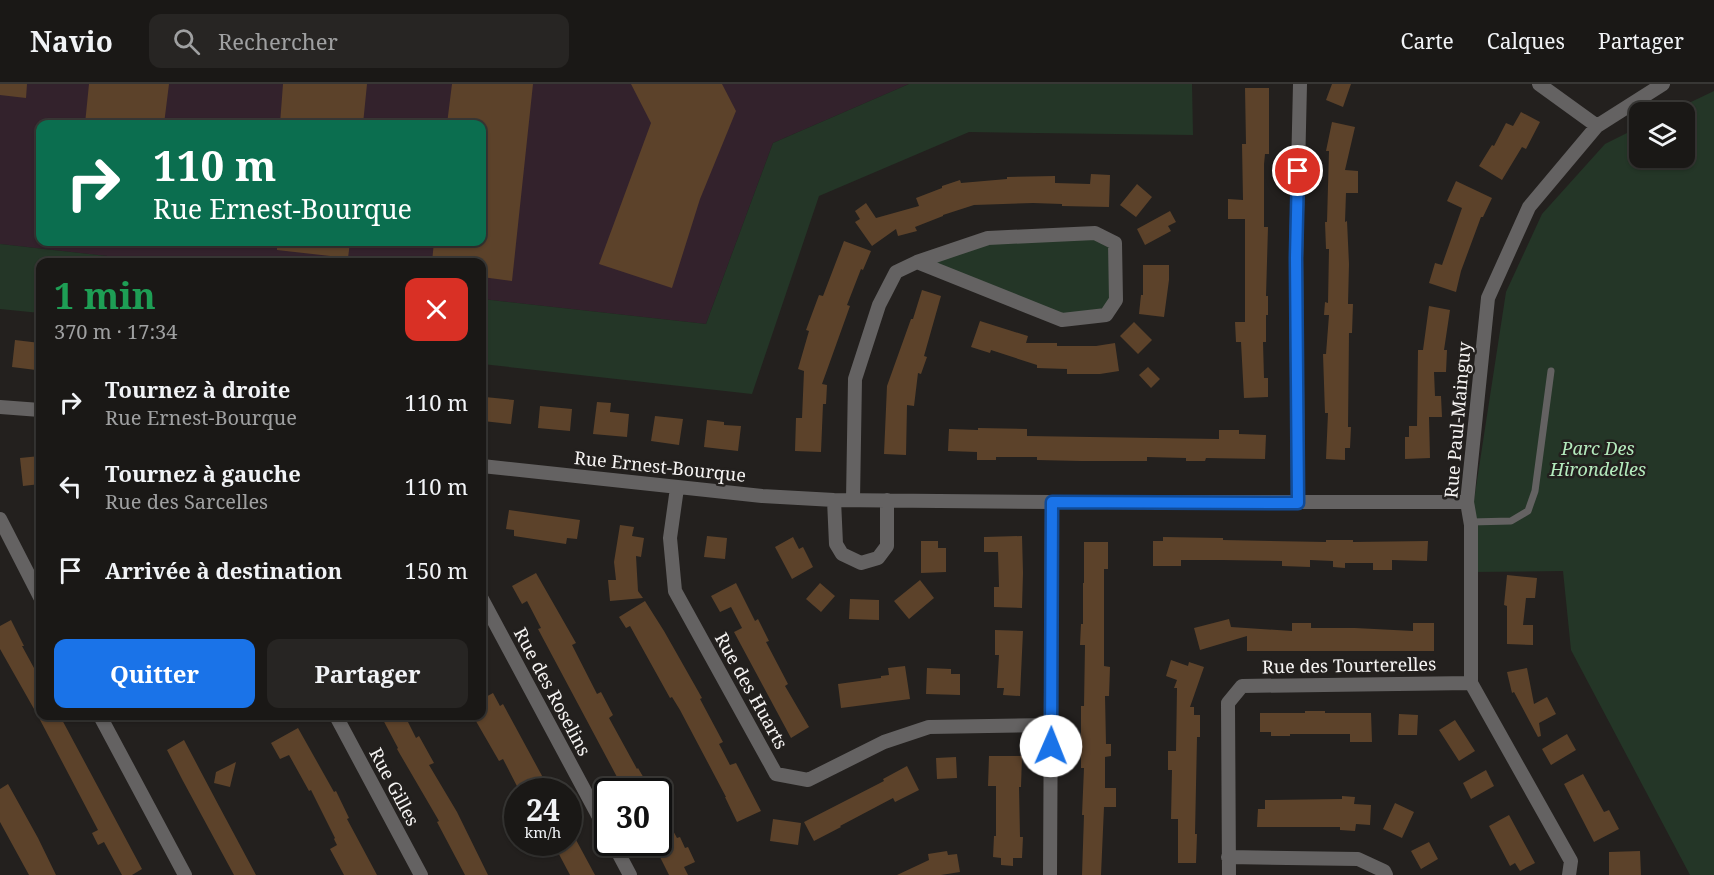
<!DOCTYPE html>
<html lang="fr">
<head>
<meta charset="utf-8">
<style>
	body { margin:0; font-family:"Noto Serif",serif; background:#272523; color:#f1f3f6; height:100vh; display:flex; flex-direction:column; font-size:22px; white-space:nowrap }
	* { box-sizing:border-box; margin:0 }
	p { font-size:20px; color:#9fa0a1 }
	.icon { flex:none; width:33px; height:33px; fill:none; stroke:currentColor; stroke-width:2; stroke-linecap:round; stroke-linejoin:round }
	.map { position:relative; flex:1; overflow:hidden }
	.side { position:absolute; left:36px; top:174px; width:450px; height:462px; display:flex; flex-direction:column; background:#1a1816; border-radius:12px; box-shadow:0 2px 4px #0004,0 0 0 2px #383735 }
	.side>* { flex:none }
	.banner { position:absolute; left:36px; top:36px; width:450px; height:126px; border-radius:12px; box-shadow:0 2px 4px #0004,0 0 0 2px #383735; background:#0b6e4f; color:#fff; overflow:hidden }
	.buttons { position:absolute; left:1629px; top:18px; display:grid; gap:12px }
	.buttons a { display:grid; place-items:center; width:66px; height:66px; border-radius:12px; background:#1a1816; box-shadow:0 2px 4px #0004,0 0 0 2px #383735; font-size:30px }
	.speed { position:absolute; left:504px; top:694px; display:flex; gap:12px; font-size:30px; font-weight:700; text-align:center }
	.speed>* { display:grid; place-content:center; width:78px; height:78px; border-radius:50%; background:#1a1816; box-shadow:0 2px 4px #0004,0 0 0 2px #383735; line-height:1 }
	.speed small { font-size:15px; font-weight:400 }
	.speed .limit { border:3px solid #111; border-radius:9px; background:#fff; color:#111 }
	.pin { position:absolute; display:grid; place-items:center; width:51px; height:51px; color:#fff; margin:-26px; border:3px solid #fff; border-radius:50%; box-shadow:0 2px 6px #0007 }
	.me { position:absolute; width:66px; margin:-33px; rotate:1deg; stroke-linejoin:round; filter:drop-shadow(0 0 4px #0008) }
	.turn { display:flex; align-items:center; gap:21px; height:126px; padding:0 18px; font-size:27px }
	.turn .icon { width:78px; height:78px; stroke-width:2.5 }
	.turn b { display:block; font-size:42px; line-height:51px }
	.round { display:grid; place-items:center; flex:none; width:63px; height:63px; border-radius:12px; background:#272523 }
	.head { display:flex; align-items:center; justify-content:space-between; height:102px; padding:0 18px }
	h1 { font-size:36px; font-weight:700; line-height:45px; color:#1e9e55 }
	.cta { display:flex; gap:12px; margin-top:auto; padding:12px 18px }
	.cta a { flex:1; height:69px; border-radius:12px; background:#1a73e8; color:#fff; font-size:24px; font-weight:700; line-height:69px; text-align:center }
	.cta a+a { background:#272523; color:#f1f3f6 }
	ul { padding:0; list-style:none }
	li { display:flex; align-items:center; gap:18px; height:84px; padding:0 18px }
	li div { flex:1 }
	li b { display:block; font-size:22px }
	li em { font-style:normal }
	header { display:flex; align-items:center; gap:36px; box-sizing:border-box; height:84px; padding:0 30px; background:#1a1816; border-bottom:2px solid #383735 }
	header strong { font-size:28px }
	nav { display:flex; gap:33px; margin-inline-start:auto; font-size:21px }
	.search { width:420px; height:54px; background:#272523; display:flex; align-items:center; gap:15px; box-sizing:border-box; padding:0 21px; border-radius:12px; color:#9fa0a1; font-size:22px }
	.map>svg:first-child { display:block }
	.industrial { fill:#33222c; fill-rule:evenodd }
	.green { fill:#243627 }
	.building { fill:#5c422a }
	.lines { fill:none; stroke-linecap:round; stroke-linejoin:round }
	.service { stroke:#646262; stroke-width:7 }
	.minor { stroke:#646262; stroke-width:14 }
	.route-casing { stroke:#114b97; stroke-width:15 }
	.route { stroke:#1a73e8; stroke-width:10 }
	.labels { text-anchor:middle; stroke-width:5; stroke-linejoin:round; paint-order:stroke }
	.street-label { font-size:18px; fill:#f5f3f2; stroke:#23201e }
	.park-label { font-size:18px; font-style:italic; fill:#b4eabd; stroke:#23201e }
</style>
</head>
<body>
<header>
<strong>Navio</strong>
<div class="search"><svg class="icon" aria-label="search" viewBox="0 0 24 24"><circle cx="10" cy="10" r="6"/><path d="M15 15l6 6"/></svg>Rechercher</div>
<nav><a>Carte</a><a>Calques</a><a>Partager</a></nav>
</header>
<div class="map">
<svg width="1714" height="791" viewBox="0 0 1714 791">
	<rect width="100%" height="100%" fill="#23201e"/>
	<path class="industrial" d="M0 0H909L773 59 706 240 482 215V178H160L0 160ZM40 40H482V158H40Z"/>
	<path class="green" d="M909 0H1192L1193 51 969 48 819 112 752 310 482 280V215L706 240 773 59Z
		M1714 7V791H1690L1571 566 1563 487 1471 488 1474 416 1506 208 1542 130 1605 60 1639 43 1640 74H1684V28H1670Z
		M1095 149 1115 159 1116 216 1106 231 1062 236 917 178 988 154Z
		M0 160 160 178H40V229L0 225Z"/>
	<path class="building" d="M0 0H27L26 14 0 11Z
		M89 0H169L164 40H85Z
		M283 0H367L363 40H280Z
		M452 0H533L512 197 482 193V178H432L434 158H482V40H447Z
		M631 0H722L736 27 700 115 672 204 599 180 651 39Z
		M1332 0H1351L1343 23 1326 16Z
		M1245 4H1269V70H1265L1264 80V143H1268L1266 212H1268V231H1266V258H1263L1264 294H1268V313L1244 314 1241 258H1236L1235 238H1245V135H1228V115L1243 116 1242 60H1246Z
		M1521 28 1540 38 1526 65 1522 63 1502 96 1479 82 1492 61 1494 62 1506 39 1513 42Z
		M1332 38 1355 43 1345 86 1358 87V109H1346L1345 138 1347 137 1349 180 1348 220H1353L1352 249H1349L1348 343H1351L1350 364H1345V376L1326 375 1328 329H1325L1323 270H1326L1329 231H1324L1325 218 1328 219 1329 165H1326L1325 138H1327L1329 67H1326Z
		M1091 90 1110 91 1109 123 1062 122V120L1033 119 974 121 943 131V132L915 143 917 147 898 152 896 145 872 162 855 138 860 135 855 127 866 119 876 134 919 122 916 114 942 104V102L960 96 961 99 1007 95V93L1055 92V99L1090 100Z
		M1456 97 1492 114 1483 133H1481L1461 187 1456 208 1429 199 1435 179 1442 181 1462 124 1447 117Z
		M1137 100 1152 113 1136 133 1120 121Z
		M1170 127 1176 138 1168 142 1171 147 1145 161 1137 145Z
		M844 157 871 167 863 186 861 185 847 221 850 222 822 300 827 301 826 320H823L821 368 795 367 796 334H802L804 287 798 285 809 247 806 246 819 211 823 212Z
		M277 158H350L348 174 277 166Z
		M1143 181H1169V196L1164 233 1139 230 1141 211H1143Z
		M922 206 941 212 924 272 927 273 921 290 918 289 914 322 907 321 906 371 884 370 887 302 911 235H913Z
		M1429 222 1450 226 1444 266H1447L1446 288H1434L1435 312H1441L1442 333H1429L1430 374 1405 375V353H1409V342H1417L1418 266H1423Z
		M980 237 1028 252 1026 259H1057V262H1096L1115 259 1119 287 1100 290H1067V285L1037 284V281L991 266 990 269 971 263Z
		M1134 238 1152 256 1138 270 1120 252Z
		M15 256 40 259 36 286 12 283Z
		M1148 283 1160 295 1151 304 1139 291Z
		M485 313 514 316 511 340 483 337Z
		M597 318 611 319 610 328 629 330 627 353 593 350Z
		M540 322 572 325 570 347 538 344Z
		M655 332 683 335 679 361 651 357Z
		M707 336 724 338V341L741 342 738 367 704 363Z
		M978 344 1027 345V352L1219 355V346H1239V350L1266 351 1265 375 1206 374 1205 377H1186V374L1147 373V377H1081L1037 376V373H996V376H977V368L948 367 949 345 978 346Z
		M40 372V400L23 402 20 374Z
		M509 426 580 436 577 455 567 454 566 460 514 452V446L506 445Z
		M620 441 634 443 632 452 644 454 641 473 636 472 638 507 643 514 610 517 608 496H616L614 478Z
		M707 452 727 454 725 475 704 473Z
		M1022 452 1023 489 1022 524 994 523V503H999L998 468H984V453Z
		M793 453 799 465 803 463 813 483 792 495 775 463Z
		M1163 453 1223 454V456L1326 458V456H1353V458L1428 457 1427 477 1392 476V486H1373V479H1345V484L1333 483V477L1310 476V483L1282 482V477L1222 476H1181V482H1153V457H1163Z
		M921 457H938V464H946V488L921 489Z
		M1084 458H1108V485H1104V582L1110 583 1109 612H1105L1106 660H1111V672L1105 673V704H1116V723H1104L1101 791H1082L1084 731H1082L1084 684H1081V622H1084L1085 561H1080L1081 540H1083V499H1084Z
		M536 489 576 559 572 561 597 610 601 608 613 631 609 634 637 685 638 684 652 708H625L538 545 541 544 527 517 522 520 512 502Z
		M1507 491 1537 494 1535 514H1526L1523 541H1533V561L1507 560V522L1504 521Z
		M920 496 934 514 909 535 894 517Z
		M736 499 755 537 758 535 769 557 766 558 788 600 785 602 809 643 791 654 734 548 742 544 731 523 720 528 711 512Z
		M820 499 835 512 821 528 806 515Z
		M850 515 879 516V536L849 535Z
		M645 517 664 547 702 614 700 615 723 658 719 660 730 681 736 679 761 727 737 738 725 713H726L680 626 672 613 670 614 630 542 626 544 619 533Z
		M1229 535 1231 543 1292 547V539H1311V544H1355L1413 547V539H1434V567H1247V552L1200 566 1194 544Z
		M11 536 24 562H22L40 595V632H60L142 785 132 791H122L104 758 98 761 92 749 98 746 38 632 0 565V542Z
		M995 546 1023 547 1020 612 1003 611 1004 604H997L999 571H995Z
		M1171 576 1188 582 1189 578 1204 583 1190 623H1194V631H1200V653H1197L1195 750H1197L1196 779H1178V735H1171L1172 686H1168V667H1176L1177 604H1174L1177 596 1166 592Z
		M905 582 910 615 841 624 838 600 881 594V592L889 591 888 584Z
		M927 584 951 585V590H960V611L926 610Z
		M1527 584 1534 620 1547 613 1556 630 1539 639 1541 652 1538 653 1514 608 1512 609 1507 588Z
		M493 609 500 622 503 620 547 701 533 708H527L524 703 519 706 503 675 499 677 473 632H482V615Z
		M1305 627H1325V629H1371L1372 658H1350V650H1290V652H1271V648H1260V629H1305Z
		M1399 630 1418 631 1417 651H1398Z
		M381 632H405L416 654 419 652 434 679 429 681 457 728 488 791H465L437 738 439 737 397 665 398 664Z
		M1455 636 1475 667 1459 677 1439 646Z
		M298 644 334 708 336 707 349 734 347 735 377 791H344L330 765 337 761 334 755 335 754 311 706 309 707 289 671 280 675 271 659Z
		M1567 650 1576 666 1551 681 1542 665Z
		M184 656 219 722 256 791H234L183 697 167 666Z
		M989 672H1022L1021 703H1019L1020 753H1023L1022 774H1013V782L1001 781V774L993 773 994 752H996V702H988Z
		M956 673 957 694 937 695 936 674Z
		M236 678 230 703 214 699 216 688Z
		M907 682 919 706 895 718 893 714 840 742 841 743 814 757 804 738 884 697 883 695Z
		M1486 686 1494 702 1471 715 1463 699Z
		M1583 690 1604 728 1609 726 1619 745 1594 758 1564 700Z
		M8 700 38 754 56 791H29L0 738V705Z
		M1342 712 1355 713 1354 720 1371 721 1370 741 1356 740 1355 747 1340 746V743H1257L1258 725H1265V716L1342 715Z
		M658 719 677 754 680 753 685 764 688 763 695 778 684 783 688 791H669L656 765 658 763Z
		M1395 719 1414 728 1402 754 1383 745Z
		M1509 731 1535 779 1520 787 1515 779 1510 782 1489 742Z
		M773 735 801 739 798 761 770 757Z
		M568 741 595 791H570L553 759H568Z
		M1429 758 1438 775 1421 785 1411 767Z
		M947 767 948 771 957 770 960 788 941 791H897L929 776 928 770Z
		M1640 767 1641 791H1609V768Z"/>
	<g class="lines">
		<path class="service" d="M1471 438 1511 437 1528 427 1535 407 1551 287"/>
		<path class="minor" d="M1539 0 1597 42
			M0 323 40 326
			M482 382 762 412 834 416 1052 418H1467
			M677 404 670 454 675 507 776 690 808 696 884 658 929 643 1052 641
			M834 416 836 460 842 470 861 479 878 474 887 462V416
			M853 416 855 295 879 221 896 188 917 178 988 154 1095 149 1115 159 1116 216 1106 231 1062 236 917 178
			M1298 419 1296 174 1300 0
			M0 435 40 513
			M482 515 608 750
			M100 632 185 791
			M336 632 421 791
			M613 759 630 791
			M1228 773 1358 775 1384 787 1386 791
			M1050 791 1052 418
			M1229 791 1228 619 1242 602 1471 599
			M1569 791 1571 777 1471 599V441L1467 418 1488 214 1529 123 1597 42 1663 0"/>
	</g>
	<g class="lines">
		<g class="route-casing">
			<path id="route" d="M1051 662 1052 418 1298 419 1296 174 1298 87"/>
		</g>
		<use href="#route" class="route"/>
	</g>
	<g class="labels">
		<g class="street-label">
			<text transform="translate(1458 336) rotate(-85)" y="6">Rue Paul-Mainguy</text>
			<text transform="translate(660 383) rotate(6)" y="6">Rue Ernest-Bourque</text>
			<text transform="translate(1349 582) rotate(-1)" y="6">Rue des Tourterelles</text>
			<text transform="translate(751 607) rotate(61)" y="6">Rue des Huarts</text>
			<text transform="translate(552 608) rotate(62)" y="6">Rue des Roselins</text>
			<text transform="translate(394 703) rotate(62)" y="6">Rue Gilles</text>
		</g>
		<g class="park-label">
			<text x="1598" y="371">Parc Des<tspan x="1598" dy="21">Hirondelles</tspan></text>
		</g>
	</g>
</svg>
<div class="buttons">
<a><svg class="icon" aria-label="layers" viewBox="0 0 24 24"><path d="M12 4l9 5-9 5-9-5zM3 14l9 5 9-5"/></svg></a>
</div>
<div class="speed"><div>24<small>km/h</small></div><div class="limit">30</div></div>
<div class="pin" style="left:1298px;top:87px;background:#d93025"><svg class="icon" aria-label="arrive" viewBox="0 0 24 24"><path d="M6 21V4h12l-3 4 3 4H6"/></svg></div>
<svg class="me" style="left:1051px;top:662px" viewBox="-20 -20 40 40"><circle r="19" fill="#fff"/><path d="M0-13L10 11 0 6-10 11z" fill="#1a73e8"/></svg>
<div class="banner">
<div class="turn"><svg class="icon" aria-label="right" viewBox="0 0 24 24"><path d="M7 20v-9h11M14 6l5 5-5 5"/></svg><div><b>110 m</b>Rue Ernest-Bourque</div></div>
</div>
<section class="side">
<div class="head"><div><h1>1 min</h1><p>370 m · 17:34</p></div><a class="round" style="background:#d93025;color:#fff"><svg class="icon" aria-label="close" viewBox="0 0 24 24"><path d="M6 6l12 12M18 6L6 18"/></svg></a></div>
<ul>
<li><svg class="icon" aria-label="right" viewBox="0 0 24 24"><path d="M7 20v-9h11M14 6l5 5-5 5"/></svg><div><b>Tournez à droite</b><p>Rue Ernest-Bourque</p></div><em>110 m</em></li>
<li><svg class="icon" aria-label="left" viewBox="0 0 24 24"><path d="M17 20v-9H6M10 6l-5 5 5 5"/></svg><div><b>Tournez à gauche</b><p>Rue des Sarcelles</p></div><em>110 m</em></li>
<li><svg class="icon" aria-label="arrive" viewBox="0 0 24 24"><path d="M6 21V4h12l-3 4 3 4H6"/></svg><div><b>Arrivée à destination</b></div><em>150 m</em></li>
</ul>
<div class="cta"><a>Quitter</a><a>Partager</a></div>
</section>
</div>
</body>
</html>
